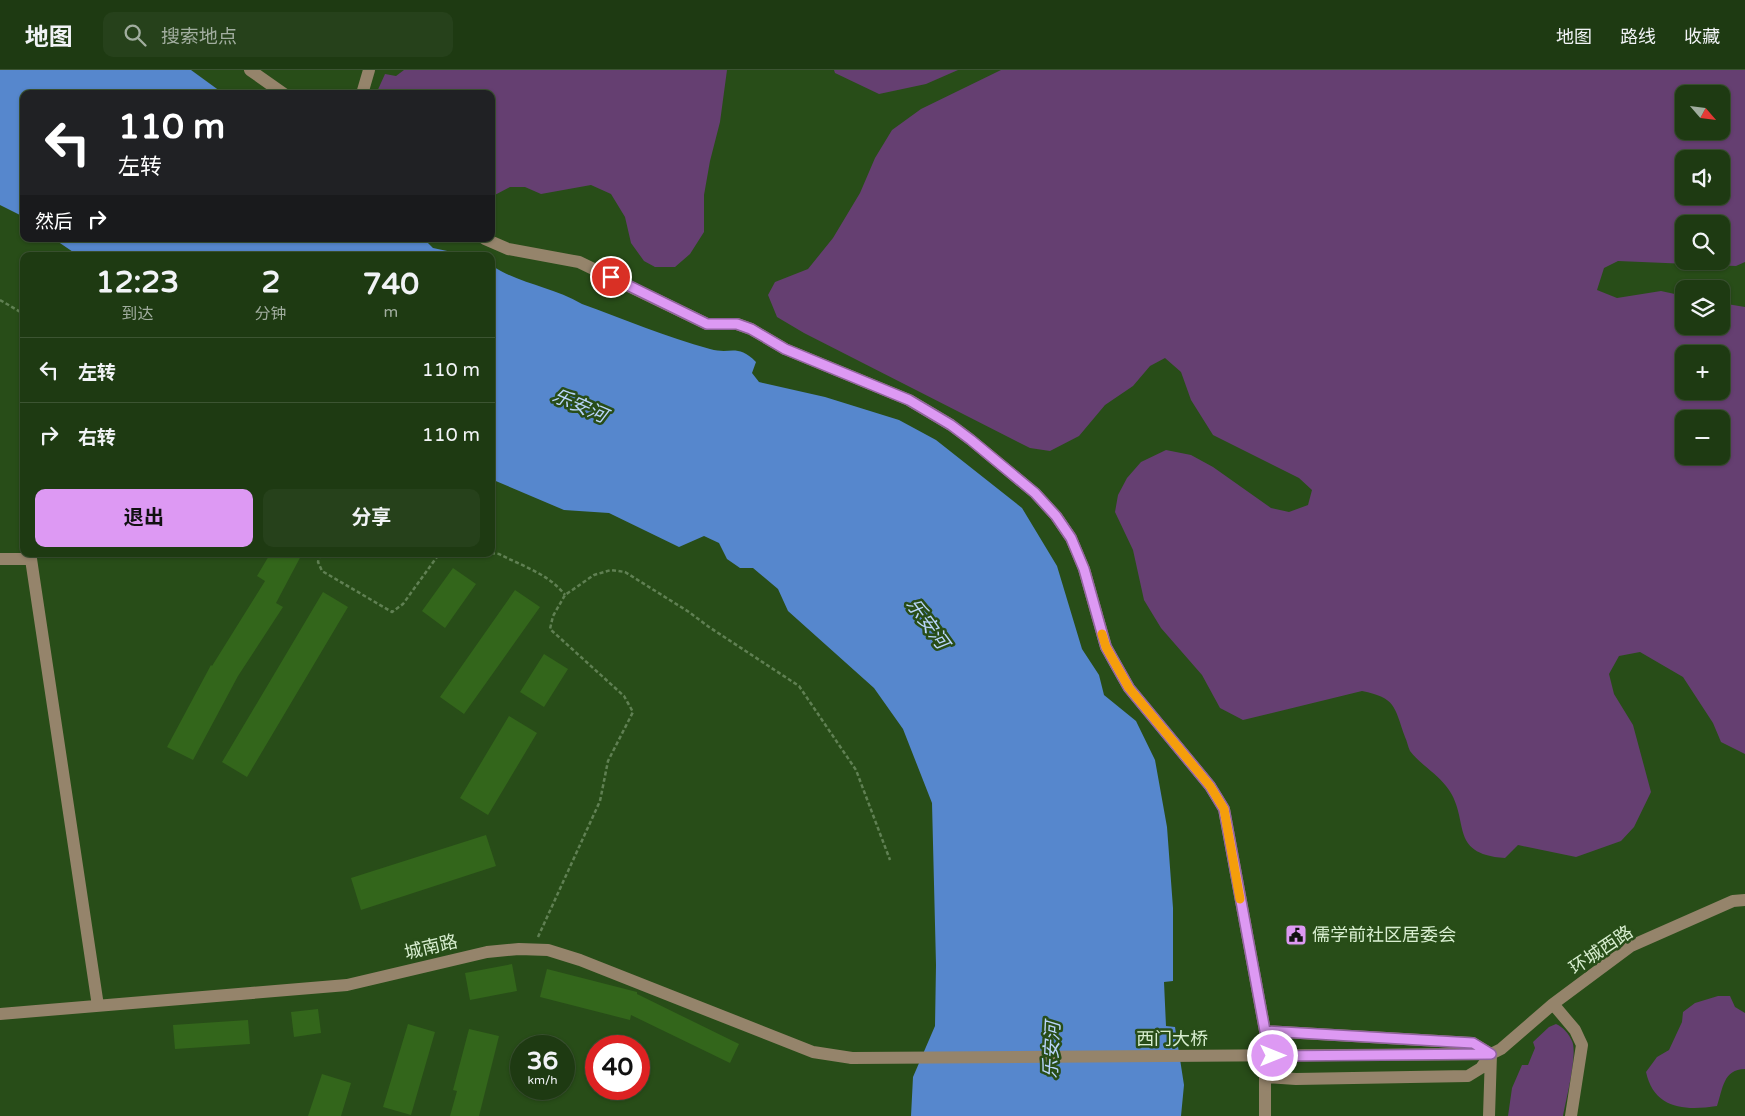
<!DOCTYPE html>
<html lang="zh">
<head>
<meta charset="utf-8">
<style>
	body { margin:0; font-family:"Varela Round","Noto Sans SC",sans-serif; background:#26411b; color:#f1f3f6; height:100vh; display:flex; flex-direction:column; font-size:19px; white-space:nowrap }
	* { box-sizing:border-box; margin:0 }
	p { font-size:16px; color:#a1ad9f }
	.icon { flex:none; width:28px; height:28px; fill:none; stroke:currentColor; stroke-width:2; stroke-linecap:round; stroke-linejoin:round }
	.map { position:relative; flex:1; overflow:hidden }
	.details { position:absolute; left:20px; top:182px; width:475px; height:305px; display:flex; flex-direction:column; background:#1e3a12; border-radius:10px; box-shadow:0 1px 4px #0004,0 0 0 1px #3c5432 }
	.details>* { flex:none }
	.hud { position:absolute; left:20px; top:20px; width:475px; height:152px; border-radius:10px; box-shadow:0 1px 4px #0004,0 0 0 1px #3c5432; background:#202124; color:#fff; overflow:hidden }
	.needle { width:32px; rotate:118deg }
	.buttons { position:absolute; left:1675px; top:15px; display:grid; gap:10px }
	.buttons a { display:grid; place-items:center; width:55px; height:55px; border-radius:10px; background:#1e3a12; box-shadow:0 1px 4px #0004,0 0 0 1px #3c5432; font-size:25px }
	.speed { position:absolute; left:510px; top:965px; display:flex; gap:10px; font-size:25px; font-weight:700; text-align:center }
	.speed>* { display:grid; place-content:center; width:65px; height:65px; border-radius:50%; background:#1e3a12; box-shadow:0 1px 4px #0004,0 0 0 1px #3c5432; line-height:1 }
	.speed small { font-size:12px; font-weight:400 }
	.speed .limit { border:8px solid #d22; background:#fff; color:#111 }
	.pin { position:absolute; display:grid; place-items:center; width:42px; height:42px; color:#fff; margin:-21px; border:2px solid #fff; border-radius:50%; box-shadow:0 1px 5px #0007 }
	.me { position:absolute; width:55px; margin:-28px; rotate:90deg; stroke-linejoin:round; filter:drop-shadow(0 0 4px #0008) }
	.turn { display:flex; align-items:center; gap:18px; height:105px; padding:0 15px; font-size:22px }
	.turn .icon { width:65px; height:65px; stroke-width:2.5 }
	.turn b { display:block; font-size:35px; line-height:42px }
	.then { display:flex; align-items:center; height:48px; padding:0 15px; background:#0003; gap:10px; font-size:19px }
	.eta { display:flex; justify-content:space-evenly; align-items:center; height:85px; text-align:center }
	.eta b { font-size:30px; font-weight:700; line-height:35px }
	.button { display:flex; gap:10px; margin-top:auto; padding:10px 15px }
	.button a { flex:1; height:58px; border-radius:10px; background:#dd99f3; color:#111; font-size:20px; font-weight:700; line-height:58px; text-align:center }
	.button a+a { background:#26411b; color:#f1f3f6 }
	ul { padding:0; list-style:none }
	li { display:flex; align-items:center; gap:15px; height:65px; padding:0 15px; border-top:1px solid #3c5432 }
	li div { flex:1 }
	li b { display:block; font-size:19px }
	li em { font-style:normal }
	header { display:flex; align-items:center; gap:30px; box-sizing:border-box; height:70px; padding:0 25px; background:#1e3a12; border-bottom:1px solid #3c5432 }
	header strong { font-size:24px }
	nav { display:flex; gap:28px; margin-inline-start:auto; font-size:18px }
	.search { width:350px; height:45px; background:#26411b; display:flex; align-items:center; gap:12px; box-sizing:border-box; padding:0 18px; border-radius:10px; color:#a1ad9f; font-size:19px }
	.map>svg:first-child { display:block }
	.green { fill:#653f71; fill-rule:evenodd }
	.water { fill:#5687cd }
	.building { fill:#33661b }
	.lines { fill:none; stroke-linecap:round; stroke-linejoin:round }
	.path { stroke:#608053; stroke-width:2.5; stroke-dasharray:4 2.5; stroke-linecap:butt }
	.minor { stroke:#95846b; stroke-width:12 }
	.minor-bridge { stroke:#95846b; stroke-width:12 }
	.route-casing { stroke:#90639e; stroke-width:12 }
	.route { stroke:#dd99f3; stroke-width:9 }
	.slow { stroke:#f59e0b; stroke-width:9 }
	.labels { text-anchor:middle; stroke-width:5; stroke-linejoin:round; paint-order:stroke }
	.poi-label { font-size:18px; fill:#d8eed0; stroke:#284d18; text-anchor:start }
	.street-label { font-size:18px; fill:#d8eed0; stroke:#284d18 }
	.water-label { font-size:19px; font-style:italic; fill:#bad5fa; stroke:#284d18 }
</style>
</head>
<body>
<header>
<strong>地图</strong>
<div class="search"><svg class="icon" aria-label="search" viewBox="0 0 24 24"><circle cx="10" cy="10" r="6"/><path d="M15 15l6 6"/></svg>搜索地点</div>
<nav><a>地图</a><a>路线</a><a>收藏</a></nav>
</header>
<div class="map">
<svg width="1745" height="1046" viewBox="0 0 1745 1046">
	<rect width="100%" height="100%" fill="#284d18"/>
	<path class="green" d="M404 0H727L720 52 710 91 704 125V162L690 184 675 197H655L644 191 631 173 625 147 611 124 591 115 541 124 525 117H510L491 127V24H376L385 4 396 6Z
		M834 0H958L926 14 879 24 835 3Z
		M1001 0H1745V192L1736 196 1618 191 1604 198 1597 220 1617 228 1661 221 1684 226V256H1721V233L1745 237V684L1721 672 1713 653 1683 607 1640 582 1619 586 1609 604 1614 624 1633 655 1651 722 1634 757 1621 771 1576 787 1518 775 1505 788C1446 784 1472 748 1446 716 1436 703 1420 694 1410 681 1408 677 1407 671 1405 667 1394 636 1396 628 1362 621L1243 650 1220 638 1202 605 1161 558 1144 530 1133 480 1115 442 1118 425 1127 408 1141 392 1166 380 1191 385 1213 397 1271 438 1289 442 1308 435 1312 420 1299 408 1213 365 1191 330 1181 302 1165 288 1150 296 1133 316 1105 335 1079 366 1050 381 1030 378 804 263 777 247 768 225 775 212 808 199 833 168 860 123 875 88 892 60 921 39ZM1684 24H1721V61H1684ZM1684 89H1721V126H1684ZM1684 154H1721V191H1684ZM1684 284H1721V321H1684ZM1684 349H1721V386H1684Z
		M1718 926H1730L1735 937 1745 943V999C1723 999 1723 1019 1717 1036 1685 1041 1654 1039 1646 1002L1657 987 1669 980 1682 952 1683 942 1695 933Z
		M1556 954C1563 957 1569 964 1572 971 1578 983 1566 1030 1563 1046H1508L1512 1018 1522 995H1528L1535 978 1533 972 1549 957Z"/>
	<path class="water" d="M0 0H191L224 24H24V147L0 135Z
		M54 169H424L433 178 471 186H79Z
		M491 195C519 214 551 216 582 234 624 249 666 267 710 279 731 285 737 273 756 292L752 303 759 312 825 327 899 350 936 370 1022 438 1057 496 1082 579 1099 605 1104 625 1136 651 1155 690 1167 757 1173 838V911L1164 912 1166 956 1175 957 1184 1015 1181 1046H911L913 1007 935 956 936 895 932 733 903 659 874 618 788 541 778 519 753 498H740L727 489 719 473 704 466 679 477 609 443 564 440 491 409Z"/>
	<path class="building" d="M270 484H302L276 533 283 537 238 606 193 690 167 677 211 595 212 596 265 511 257 506Z
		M453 498 476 514 445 558 422 541Z
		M515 520 540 537 464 644 440 627Z
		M323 522 348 537 247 707 222 692Z
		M544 584 568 599 544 637 520 622Z
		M509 646 537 663 488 745 460 728Z
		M486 765 496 796 361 840 351 808Z
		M512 894 517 921 470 930 465 903Z
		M547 899 637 922V924L739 974 730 993 631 945 630 950 540 927Z
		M318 939 321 963 294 967 291 942Z
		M248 950 250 974 175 979 173 955Z
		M408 954 435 962 411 1045 383 1037Z
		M469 959 499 966 479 1046H450L457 1021 453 1020Z
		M322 1004 351 1013 341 1046H308Z"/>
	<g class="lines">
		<path class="path" d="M0 230 24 244
			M491 483 499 484C522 496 549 504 565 525
			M320 484 318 492 322 501 392 542 403 534 439 484
			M538 867 600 731 608 691 633 642 624 626 550 559 553 546 565 525 594 505 611 500 625 502 689 542 709 557 799 616 856 700 890 790"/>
		<path class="minor" d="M250 0 284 24
			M362 24 369 0
			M485 169 508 179 579 192 707 254H737L751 259 785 279 909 330 951 355 971 370 1035 423 1056 446 1071 468 1084 499 1106 577 1116 595 1129 618 1210 716 1224 739 1265 961V1046
			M0 489H31L98 936
			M1553 934 1575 960 1582 975 1571 1046
			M0 944 347 915 487 882 519 879 548 880 580 890 813 982 852 988
			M1265 961 1473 973 1491 984
			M1265 1007 1296 1009 1468 1006 1481 998 1491 984 1501 979 1553 934 1631 876 1733 831 1745 830
			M1489 1046 1491 984"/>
		<path class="minor-bridge" d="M852 988 1491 984"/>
	</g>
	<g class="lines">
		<g class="route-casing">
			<path id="route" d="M611 207 707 254H737L751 259 785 279 909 330 951 355 971 370 1035 423 1056 446 1071 468 1084 499 1106 577 1129 618 1210 716 1224 739 1265 961 1473 973 1491 984 1273 986"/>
		</g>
		<use href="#route" class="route"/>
		<path class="slow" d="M1102 564 1106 577 1129 618 1210 716 1224 739 1240 829"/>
	</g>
	<defs>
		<g id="civic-square" transform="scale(1.125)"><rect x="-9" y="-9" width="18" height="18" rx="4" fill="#dd99f3" stroke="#284d18"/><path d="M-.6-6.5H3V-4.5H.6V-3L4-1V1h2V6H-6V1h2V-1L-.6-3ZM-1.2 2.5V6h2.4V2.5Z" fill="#111"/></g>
	</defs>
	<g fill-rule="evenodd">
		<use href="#civic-square" x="1296" y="865"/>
	</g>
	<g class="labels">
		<g class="poi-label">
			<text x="1312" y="871">儒学前社区居委会</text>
		</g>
		<g class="street-label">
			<text transform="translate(431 877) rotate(-13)" y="6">城南路</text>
			<text transform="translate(1601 880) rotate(-34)" y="6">环城西路</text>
			<text x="1172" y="975">西门大桥</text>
		</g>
		<g class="water-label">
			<text transform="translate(580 335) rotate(23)" y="7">乐安河</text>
			<text transform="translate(928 553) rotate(54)" y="7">乐安河</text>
			<text transform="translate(1051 980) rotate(-87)" y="7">乐安河</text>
		</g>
	</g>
</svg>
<div class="buttons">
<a><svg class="needle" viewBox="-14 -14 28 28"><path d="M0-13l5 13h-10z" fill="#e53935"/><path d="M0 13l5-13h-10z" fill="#a1ad9f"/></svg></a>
<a><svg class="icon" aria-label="sound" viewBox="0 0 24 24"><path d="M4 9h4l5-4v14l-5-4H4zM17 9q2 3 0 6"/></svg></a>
<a><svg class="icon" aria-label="search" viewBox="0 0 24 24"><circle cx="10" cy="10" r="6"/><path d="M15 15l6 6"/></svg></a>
<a><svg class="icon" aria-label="layers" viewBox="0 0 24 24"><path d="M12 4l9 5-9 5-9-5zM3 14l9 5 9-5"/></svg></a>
<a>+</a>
<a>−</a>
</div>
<div class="speed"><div>36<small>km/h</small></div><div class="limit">40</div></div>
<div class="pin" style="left:611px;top:207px;background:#d93025"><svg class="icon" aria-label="arrive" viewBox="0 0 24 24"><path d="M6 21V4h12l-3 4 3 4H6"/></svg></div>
<svg class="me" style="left:1273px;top:986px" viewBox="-20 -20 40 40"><circle r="17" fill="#dd99f3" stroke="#fff" stroke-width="3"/><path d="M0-11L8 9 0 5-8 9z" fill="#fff"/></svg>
<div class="hud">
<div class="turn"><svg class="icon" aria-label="left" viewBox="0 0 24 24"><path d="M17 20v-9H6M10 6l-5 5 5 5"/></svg><div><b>110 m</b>左转</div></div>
<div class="then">然后<svg class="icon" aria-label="right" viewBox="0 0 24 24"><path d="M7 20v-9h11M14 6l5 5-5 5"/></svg></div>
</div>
<section class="details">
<div class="eta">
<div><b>12:23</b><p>到达</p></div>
<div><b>2</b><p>分钟</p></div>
<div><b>740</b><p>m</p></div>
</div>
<ul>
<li><svg class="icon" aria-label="left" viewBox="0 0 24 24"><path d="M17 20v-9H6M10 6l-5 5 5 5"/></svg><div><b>左转</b></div><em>110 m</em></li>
<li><svg class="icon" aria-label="right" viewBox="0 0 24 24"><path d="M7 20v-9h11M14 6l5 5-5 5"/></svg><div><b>右转</b></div><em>110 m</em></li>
</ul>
<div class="button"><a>退出</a><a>分享</a></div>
</section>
</div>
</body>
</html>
